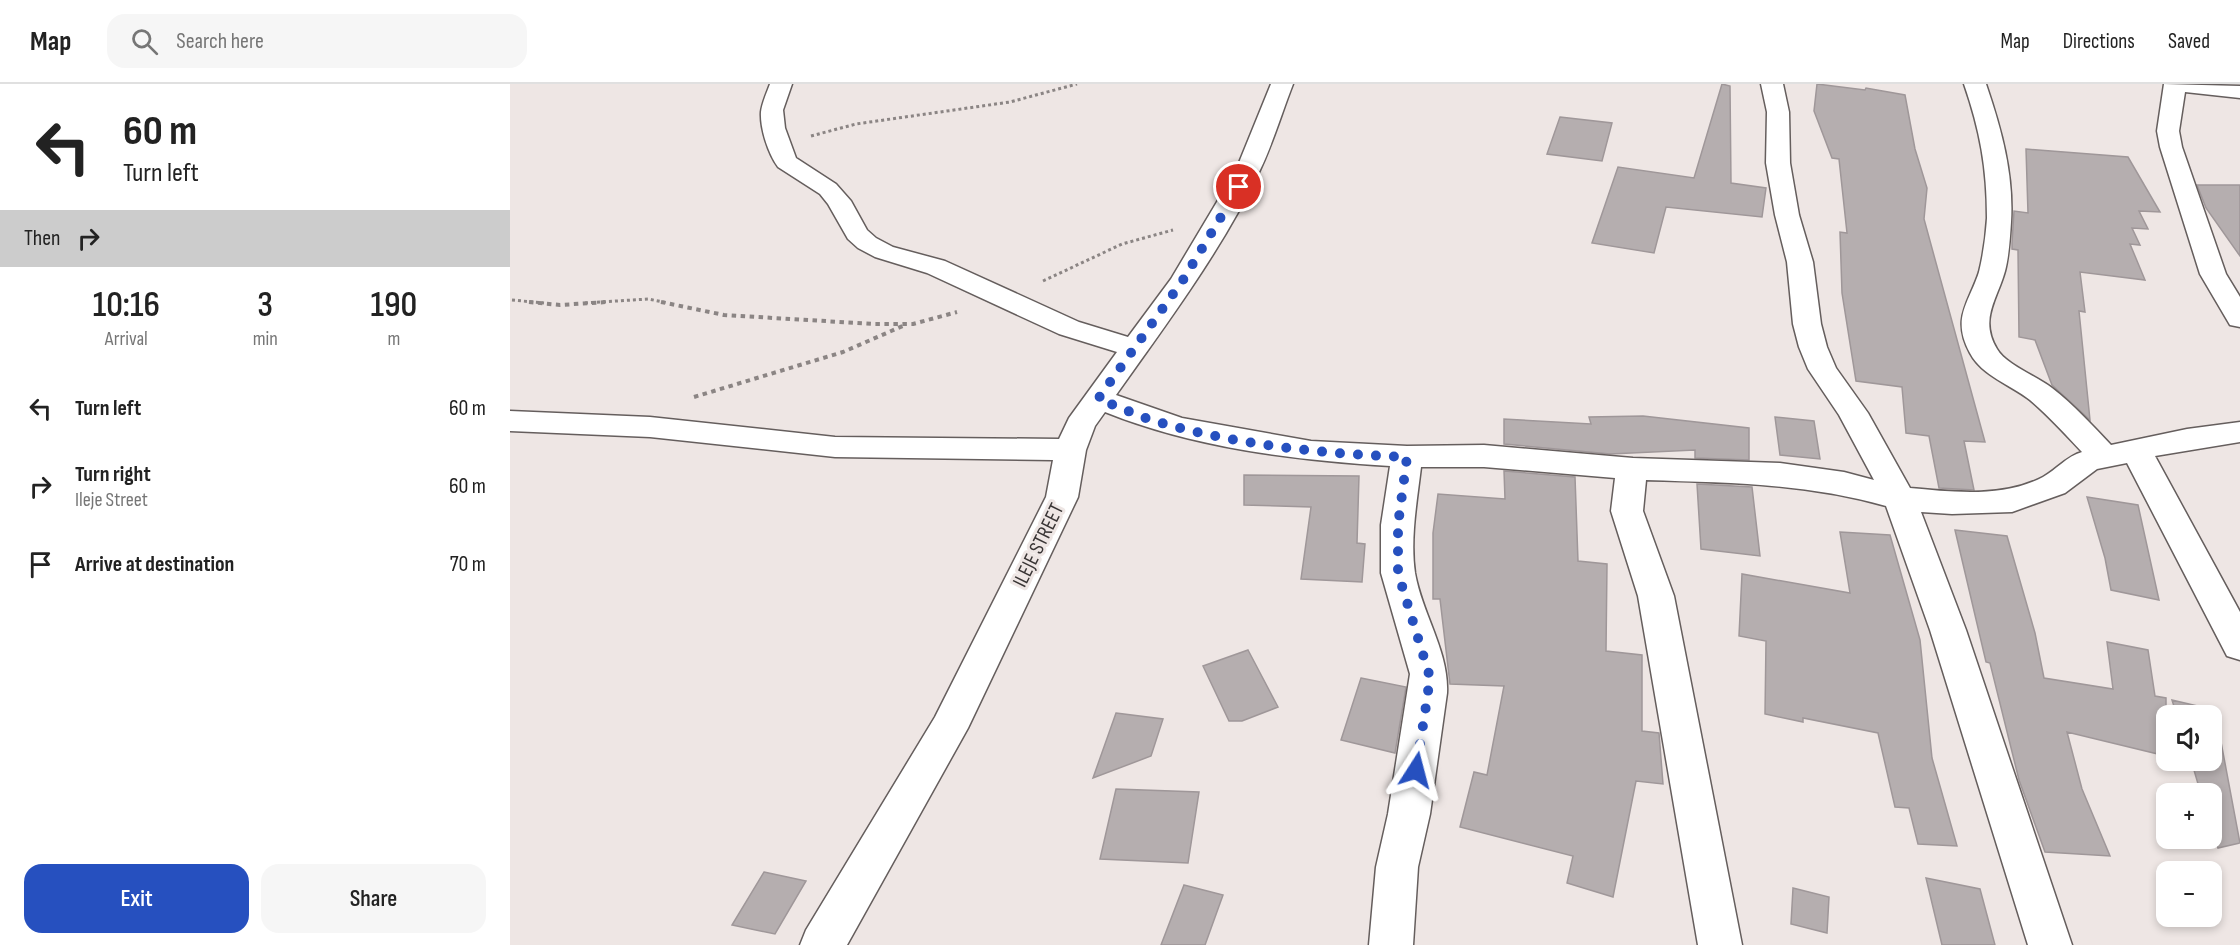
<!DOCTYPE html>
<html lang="en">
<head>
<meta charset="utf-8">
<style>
	body { margin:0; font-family:"Sofia Sans Condensed",sans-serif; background:#f6f6f6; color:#222; height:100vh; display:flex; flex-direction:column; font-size:22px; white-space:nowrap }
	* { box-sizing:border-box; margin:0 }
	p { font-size:20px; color:#767676 }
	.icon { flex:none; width:33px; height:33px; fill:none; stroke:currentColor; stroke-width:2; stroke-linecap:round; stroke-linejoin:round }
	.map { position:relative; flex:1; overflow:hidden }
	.side { display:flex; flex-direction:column; background:#fff; width:510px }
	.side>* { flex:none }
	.top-card { background:#fff; color:#222; overflow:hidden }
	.tools { position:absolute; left:1646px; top:621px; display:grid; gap:12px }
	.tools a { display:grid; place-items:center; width:66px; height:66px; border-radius:12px; background:#fff; box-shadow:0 3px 9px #0003; font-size:30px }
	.pin { position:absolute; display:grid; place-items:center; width:51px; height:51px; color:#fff; margin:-26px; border:3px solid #fff; border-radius:50%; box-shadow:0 2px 6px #0007 }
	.me { position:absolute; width:66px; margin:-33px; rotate:9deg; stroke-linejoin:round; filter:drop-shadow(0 0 4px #0008) }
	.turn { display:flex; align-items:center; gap:21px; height:126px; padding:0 24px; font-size:27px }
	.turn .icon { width:78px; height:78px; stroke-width:2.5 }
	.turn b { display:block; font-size:42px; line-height:51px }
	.then { display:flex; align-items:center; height:57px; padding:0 24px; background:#0003; gap:12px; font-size:22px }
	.eta { display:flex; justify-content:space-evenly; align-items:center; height:102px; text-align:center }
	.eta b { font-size:36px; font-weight:600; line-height:42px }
	.cta { display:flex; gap:12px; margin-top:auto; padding:12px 24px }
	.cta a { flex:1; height:69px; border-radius:18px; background:#2650bf; color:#fff; font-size:24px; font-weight:600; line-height:69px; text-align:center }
	.cta a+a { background:#f6f6f6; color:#222 }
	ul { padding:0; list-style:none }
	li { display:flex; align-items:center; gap:18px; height:78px; padding:0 24px }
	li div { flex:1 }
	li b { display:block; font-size:22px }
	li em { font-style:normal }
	header { display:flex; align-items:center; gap:36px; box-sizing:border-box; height:84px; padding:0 30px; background:#fff; border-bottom:2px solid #e0e0e0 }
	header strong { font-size:28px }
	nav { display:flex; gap:33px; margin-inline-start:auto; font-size:21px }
	.search { width:420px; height:54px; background:#f6f6f6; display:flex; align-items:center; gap:15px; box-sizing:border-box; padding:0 21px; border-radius:18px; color:#767676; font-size:22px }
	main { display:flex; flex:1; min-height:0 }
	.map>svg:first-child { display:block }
	.building { fill:#b5aeaf; stroke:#9f9799; stroke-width:1.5 }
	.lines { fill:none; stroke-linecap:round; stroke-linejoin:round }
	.minor-casing { stroke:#655e5d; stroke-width:3 }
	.path-far1 { stroke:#8b8584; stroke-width:3; stroke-dasharray:3 3; stroke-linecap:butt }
	.path { stroke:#8b8584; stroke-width:4; stroke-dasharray:4.5 4.5; stroke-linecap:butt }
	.minor { fill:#fff; fill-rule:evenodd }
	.route { stroke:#2650bf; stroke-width:10; stroke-dasharray:0 18 }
	.labels { text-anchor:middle; stroke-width:6; stroke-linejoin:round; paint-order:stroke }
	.street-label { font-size:21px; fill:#393535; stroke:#eee6e4 }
</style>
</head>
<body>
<header>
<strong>Map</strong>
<div class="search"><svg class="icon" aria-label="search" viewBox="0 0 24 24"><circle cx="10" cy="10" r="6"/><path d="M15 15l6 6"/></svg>Search here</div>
<nav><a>Map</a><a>Directions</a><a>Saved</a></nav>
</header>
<main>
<section class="side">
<div class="top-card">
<div class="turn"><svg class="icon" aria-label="left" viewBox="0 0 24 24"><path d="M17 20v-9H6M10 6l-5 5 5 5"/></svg><div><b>60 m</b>Turn left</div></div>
<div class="then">Then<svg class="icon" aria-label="right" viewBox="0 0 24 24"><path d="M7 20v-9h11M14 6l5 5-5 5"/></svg></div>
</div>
<div class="eta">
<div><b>10:16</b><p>Arrival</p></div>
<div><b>3</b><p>min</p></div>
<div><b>190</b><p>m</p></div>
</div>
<ul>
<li><svg class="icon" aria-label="left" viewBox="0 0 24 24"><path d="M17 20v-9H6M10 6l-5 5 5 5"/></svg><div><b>Turn left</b></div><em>60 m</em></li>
<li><svg class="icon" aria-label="right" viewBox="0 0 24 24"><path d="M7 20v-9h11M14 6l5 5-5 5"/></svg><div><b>Turn right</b><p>Ileje Street</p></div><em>60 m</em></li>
<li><svg class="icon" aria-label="arrive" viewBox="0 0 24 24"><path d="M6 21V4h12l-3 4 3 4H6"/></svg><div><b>Arrive at destination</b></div><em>70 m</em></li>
</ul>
<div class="cta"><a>Exit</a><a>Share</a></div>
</section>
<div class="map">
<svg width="1730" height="861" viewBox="0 0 1730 861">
	<rect width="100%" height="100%" fill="#eee6e4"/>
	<path class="building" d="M1212 0 1220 2 1221 99 1256 104 1252 133 1156 123 1144 169 1082 159 1108 83 1184 94Z
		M1307 0 1355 6 1356 4 1395 11 1405 65 1417 104 1414 135 1475 358 1454 357 1464 406 1429 404 1419 352 1396 349 1392 303 1346 297 1332 209 1330 148 1337 149 1329 75 1322 74 1304 27Z
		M1050 33 1102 39 1092 77 1037 70Z
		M1516 65 1618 73 1650 128 1629 127 1638 145 1622 144 1630 161 1620 160 1635 196 1570 188 1575 228 1569 227 1580 336 1542 301 1525 256 1509 253 1508 166 1502 165V159L1504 127 1518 129Z
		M1687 101H1730V172L1696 124Z
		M1133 332 1239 344V376L1185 374V366L1100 370 994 360V335L1081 340 1079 333Z
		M1265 333 1304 337 1310 375 1270 371Z
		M994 387 1065 393 1068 477 1097 480 1096 567 1132 571V647L1149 649 1153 700 1126 697 1103 813 1057 799 1063 772 950 743 964 688 977 691 994 602 940 600 930 515H923V449L928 410 995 415Z
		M734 391 849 392 847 459 855 460 852 498 791 495 801 423 734 421Z
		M1187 400 1242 403 1250 472 1191 465Z
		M1577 413 1628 421 1649 516 1601 506 1595 474Z
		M1445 446 1497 452 1525 549 1534 594 1603 605 1597 558 1638 566 1645 612 1656 614V672L1557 648 1572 705 1600 772 1535 768 1509 696 1480 579 1476 578Z
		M1330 448 1380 451 1410 556 1422 674 1447 762 1408 760 1399 724 1385 723 1368 649 1293 634V638L1255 630 1256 557 1229 552 1232 490 1340 509Z
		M738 566 768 623 732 637H719L693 582Z
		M851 594 896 603 885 669 831 656Z
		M1662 616 1705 626 1730 759 1708 764 1701 742V710H1691L1681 676H1701V632H1667Z
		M606 629 653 635 641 672 583 694Z
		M606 705 689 708 678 779 590 775Z
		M254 788 296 797 265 850 222 841Z
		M1416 794 1470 805 1485 861H1432Z
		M674 801 713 811 695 861H651Z
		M1283 804 1319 813 1317 849 1281 840Z"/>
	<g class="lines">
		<g class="minor-casing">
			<path id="minor" d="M260 0H282L273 26 275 44 286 74 326 100 341 117 357 146 366 154 383 163 435 177 569 238 618 253 661 195 726 86 761 0H783C772 28 763 59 750 86 712 166 657 239 606 311L672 334 801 357 897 362 974 361 1123 374 1270 379 1334 388 1364 396 1329 331 1298 285 1289 263 1283 240 1277 178 1265 131 1256 79 1257 28 1251 0H1273L1279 28 1280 79 1289 131 1303 178 1311 240 1317 263 1326 284 1358 329 1400 404C1443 408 1493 414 1533 393 1546 386 1557 372 1572 368 1555 350 1539 332 1520 316 1501 301 1472 292 1460 269 1441 234 1459 219 1469 188 1473 172 1476 150 1477 134 1477 84 1470 46 1454 0H1476C1491 44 1504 90 1501 138 1500 153 1499 172 1495 187 1487 216 1469 235 1487 265 1495 280 1528 293 1542 304 1564 321 1582 341 1601 361L1677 345 1730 338V358L1645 372 1730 528V576L1717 572 1617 379 1587 385 1555 409 1502 428 1442 430 1411 428 1456 546 1562 861H1518L1420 546 1376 422C1294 399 1221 399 1136 396L1133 427 1164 512 1232 861H1188L1128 512 1101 427 1105 394 974 383H911C907 417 900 455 905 489 912 530 939 567 937 609L920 730 908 783 903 861H859L866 783 878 730 900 590 871 489V441L880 382C783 376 685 364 595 328L585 342 576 366 568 413 458 644 337 861H290L296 846 425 633 536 413 543 376 325 373 140 353 0 347V327L140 333 325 353 549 355 559 334 607 268 549 250 417 189 365 173 348 164 338 155 318 120 310 110 268 83C258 69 250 44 251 28 252 19 257 8 260 0Z
				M1654 0 1730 2V14L1675 8 1669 47 1672 63 1716 190 1730 213V243L1720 241 1690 190 1650 63 1647 47Z"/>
		</g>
		<path class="path-far1" d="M301 52 346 40 500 18 567 0
			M533 197 612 160 663 146
			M2 216 34 219
			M75 219 138 215 158 219"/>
		<path class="path" d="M19 218 50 221 97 218
			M151 218 214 231 364 240H403L447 228
			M184 313 333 268 395 241"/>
		<use href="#minor" class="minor"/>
	</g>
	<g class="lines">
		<path class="route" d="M729 103 673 196 588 315C608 322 627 332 648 338 728 361 813 370 897 373L888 441V489L919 590 918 609 906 686"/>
	</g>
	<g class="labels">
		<g class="street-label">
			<text transform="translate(528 461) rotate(-64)" y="7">ILEJE STREET</text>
		</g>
	</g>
</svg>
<div class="tools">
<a><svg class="icon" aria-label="sound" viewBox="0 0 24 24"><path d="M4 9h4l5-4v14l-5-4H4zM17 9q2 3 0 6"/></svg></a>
<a>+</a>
<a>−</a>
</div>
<div class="pin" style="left:729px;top:103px;background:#d93025"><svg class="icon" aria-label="arrive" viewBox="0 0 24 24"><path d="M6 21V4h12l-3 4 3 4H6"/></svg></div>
<svg class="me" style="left:906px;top:686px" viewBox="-20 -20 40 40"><path d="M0-17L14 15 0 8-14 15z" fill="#2650bf" stroke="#fff" stroke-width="4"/></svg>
</div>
</main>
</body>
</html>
